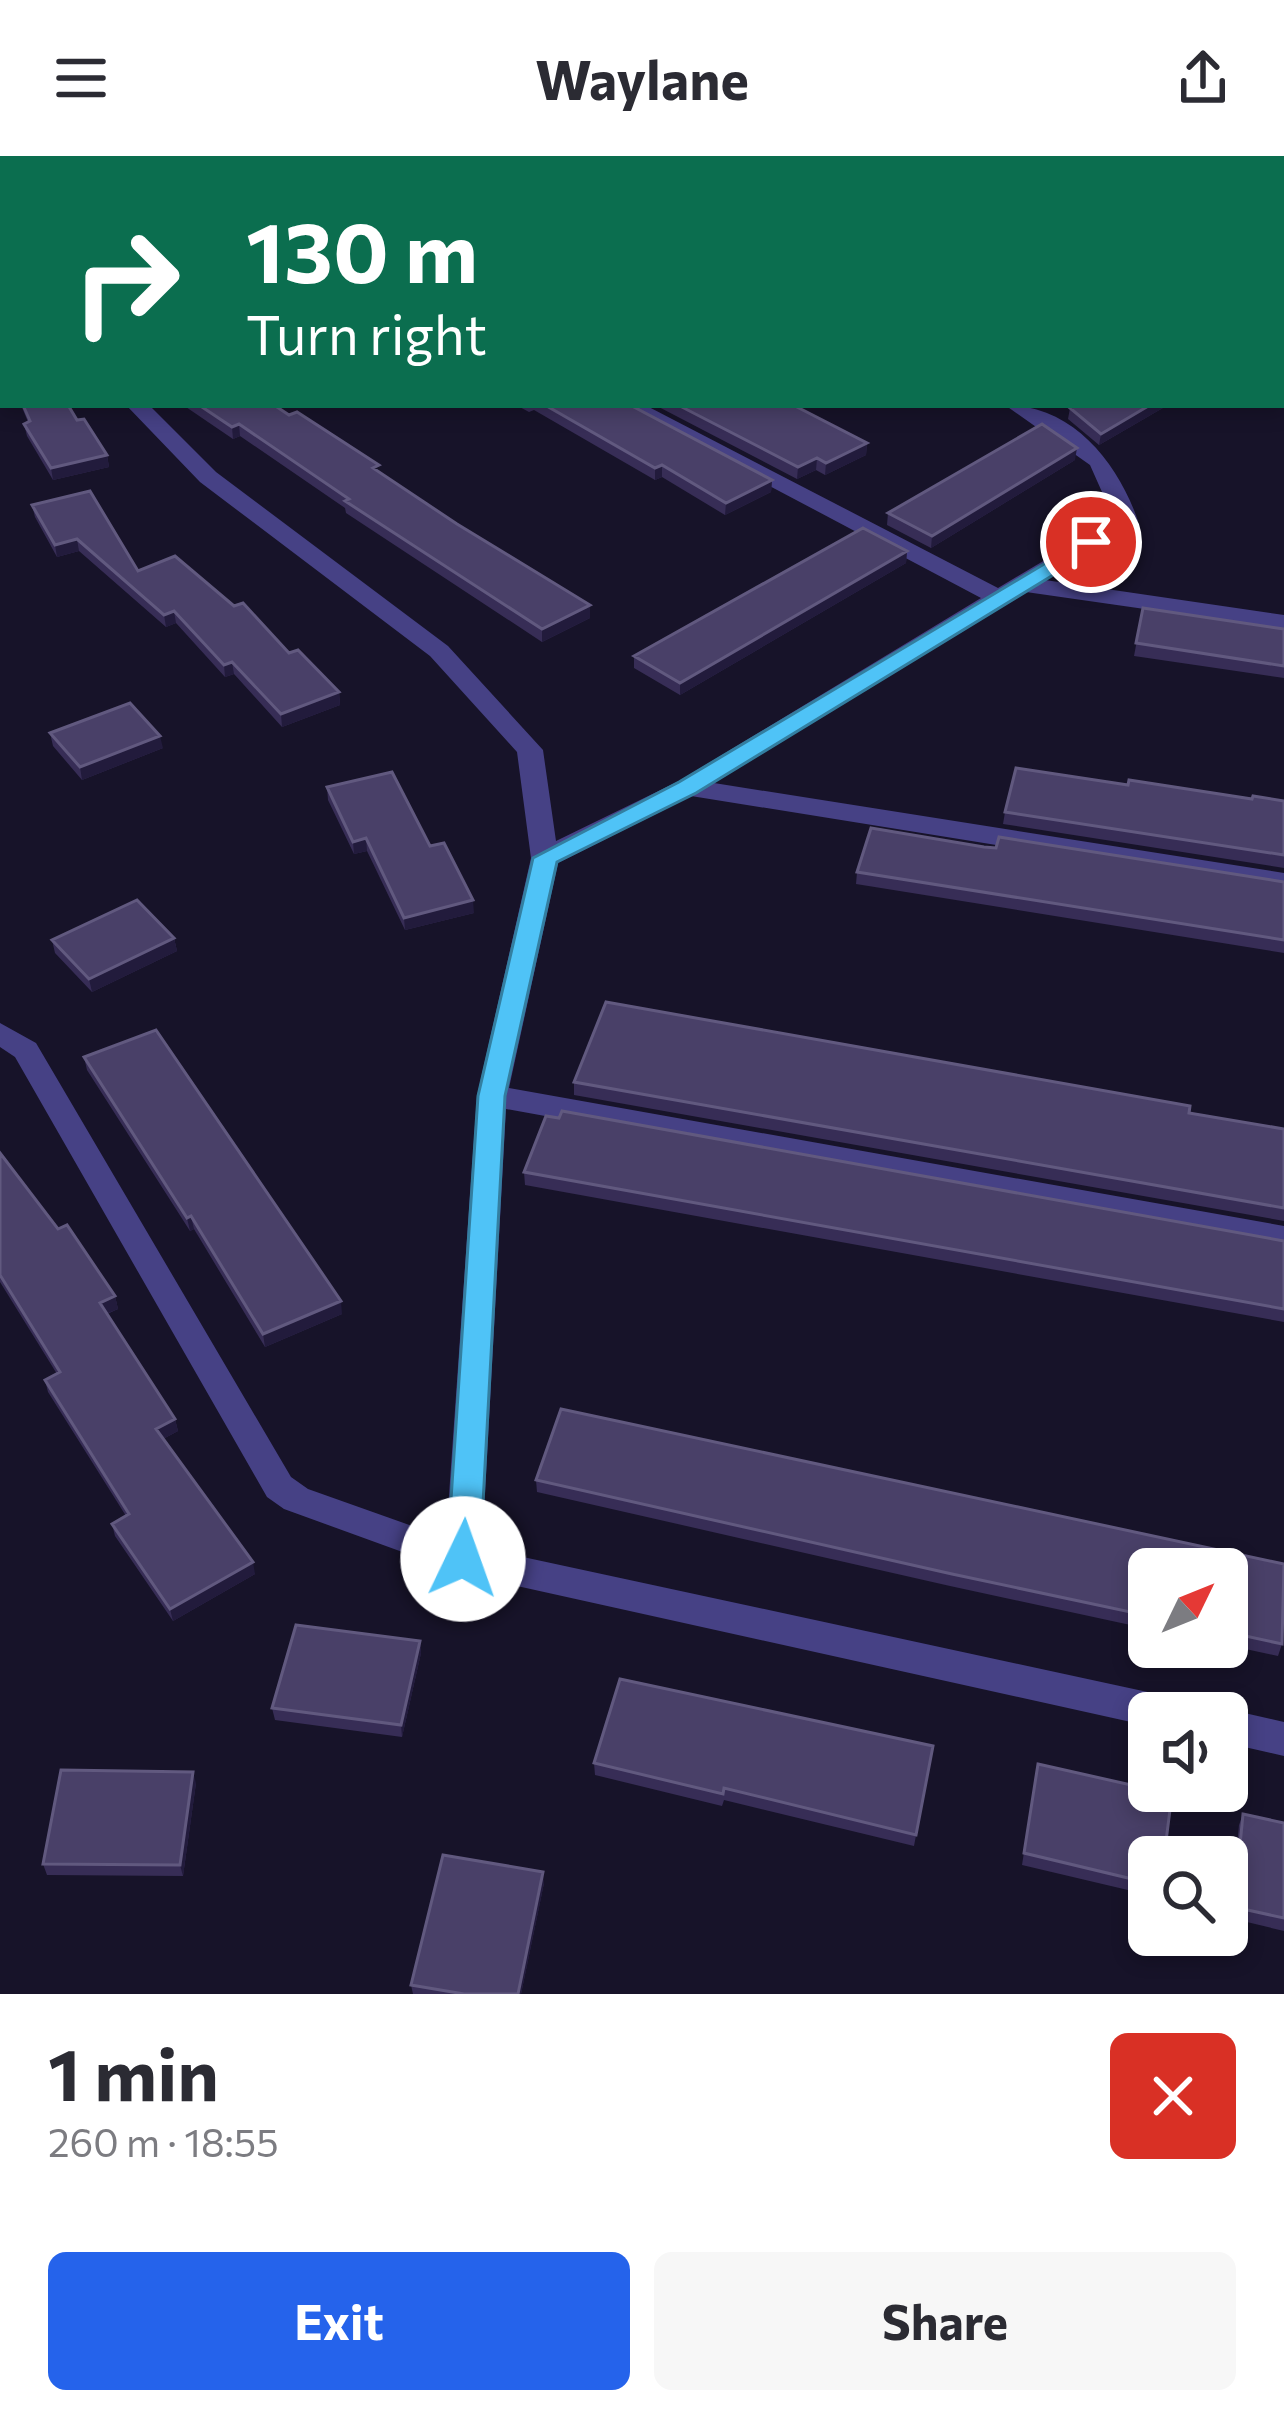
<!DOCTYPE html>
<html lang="en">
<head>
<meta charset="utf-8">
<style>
	body { margin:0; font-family:Commissioner,sans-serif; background:#f7f7f7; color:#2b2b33; height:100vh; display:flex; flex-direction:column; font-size:45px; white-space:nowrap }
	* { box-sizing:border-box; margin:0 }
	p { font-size:39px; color:#7c7c81 }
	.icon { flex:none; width:66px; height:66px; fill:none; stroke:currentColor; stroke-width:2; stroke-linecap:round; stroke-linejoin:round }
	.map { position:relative; height:1838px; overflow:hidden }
	.panel { display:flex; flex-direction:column; background:#fff; flex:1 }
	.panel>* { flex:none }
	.top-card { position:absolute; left:0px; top:0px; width:1284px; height:252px; box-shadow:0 6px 18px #0003; background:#0b6e4f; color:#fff; overflow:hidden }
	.needle { width:78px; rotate:47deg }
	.controls { position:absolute; left:1128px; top:1392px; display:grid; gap:24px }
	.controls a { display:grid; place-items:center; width:120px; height:120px; border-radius:18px; background:#fff; box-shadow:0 6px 18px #0003; font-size:60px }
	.pin { position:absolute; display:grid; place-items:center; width:102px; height:102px; color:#fff; margin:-51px; border:6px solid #fff; border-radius:50%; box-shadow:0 3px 12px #0007 }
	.me { position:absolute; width:132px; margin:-66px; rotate:3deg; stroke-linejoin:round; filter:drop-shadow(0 0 9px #0008) }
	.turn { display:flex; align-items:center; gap:42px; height:252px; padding:0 48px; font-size:54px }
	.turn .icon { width:156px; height:156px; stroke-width:2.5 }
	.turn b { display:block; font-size:84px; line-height:102px }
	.round { display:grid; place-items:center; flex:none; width:126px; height:126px; border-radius:18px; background:#f7f7f7 }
	.summary { display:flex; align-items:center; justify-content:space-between; height:204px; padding:0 48px }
	h1 { font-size:72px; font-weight:700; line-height:90px }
	.action { display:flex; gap:24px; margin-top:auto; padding:24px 48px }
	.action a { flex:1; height:138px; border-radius:18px; background:#2563eb; color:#fff; font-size:48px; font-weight:700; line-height:138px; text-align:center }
	.action a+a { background:#f7f7f7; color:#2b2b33 }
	header { display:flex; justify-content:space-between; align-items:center; height:156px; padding:0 48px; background:#fff; font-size:54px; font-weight:700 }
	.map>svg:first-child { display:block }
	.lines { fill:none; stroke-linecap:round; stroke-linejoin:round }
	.minor { fill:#464185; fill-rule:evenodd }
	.wall { fill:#372d56 }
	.shaded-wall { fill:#221b3c }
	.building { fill:#494068; stroke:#61597f; stroke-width:3 }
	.route { fill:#4fc3f7; stroke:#337fa1; stroke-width:3 }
</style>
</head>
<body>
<header><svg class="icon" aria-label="menu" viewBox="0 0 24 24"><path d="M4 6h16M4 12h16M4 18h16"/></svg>Waylane<svg class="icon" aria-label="share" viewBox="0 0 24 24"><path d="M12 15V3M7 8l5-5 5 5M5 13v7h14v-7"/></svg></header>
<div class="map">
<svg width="1284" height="1838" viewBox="0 0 1284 1838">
	<rect width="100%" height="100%" fill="#171329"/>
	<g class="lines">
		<path class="minor" d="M0 0H11L12 3H3V9Z
			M126 249H149L216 316 448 490 543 594 556 685 679 625 981 442 617 249H645L998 432 1114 363 1090 309 1005 249C1072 249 1118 306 1138 365L1045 424 1284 459V473L1026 436 714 627 1284 717V735L691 640 558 707 509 932 1284 1070V1094L506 953 482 1392 1166 1540 1179 1545 1185 1557H1149V1570L463 1418 284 1353 267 1341 15 901 0 891V867L36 887 291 1321 308 1333 446 1382 477 940 531 702 517 596 430 500 200 326Z
			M1227 1553 1284 1566V1600L1227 1587V1557H1216Z"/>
	</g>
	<path class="wall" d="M21 249H68L77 264 107 299 109 311 53 324 27 280 24 268 28 266Z
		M183 249H274L457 368 590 449V462L542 486 346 357 345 352 240 280 233 283Z
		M516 249H630L772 324 771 336 725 359 662 321 655 324 534 254 529 256Z
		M655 249H793L867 287 866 299 825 319 816 314 797 323Z
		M1168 249 1099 289 1068 263 1070 252Z
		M1075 304 931 392 887 369 888 357Z
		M32 349 138 415 289 497 339 536 340 549 282 571 234 518 225 521 176 467 166 471 79 395 57 401 35 361Z
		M907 395 906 407 680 539 634 512V500Z
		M1143 452 1284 473V522L1134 500Z
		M50 577 163 592 82 624 53 590Z
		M1128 629 1284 645V712L1003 668 1005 656Z
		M327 631 430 690 474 757 405 774 367 695 354 698 328 644Z
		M857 716 1284 726V797L856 728Z
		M174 782 177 795 92 836 55 797 52 784Z
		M84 901 342 1158 265 1191 194 1073 190 1075 87 914Z
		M574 926 1189 957 1284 973V1065L574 939Z
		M0 997 58 1073 115 1140 118 1153 107 1158 175 1263 178 1275 163 1283 255 1418 173 1465 115 1380 112 1368 126 1360 48 1236 45 1224 57 1218 0 1126Z
		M524 1016 1284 1085V1166L525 1029Z
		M561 1253 1284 1408 1282 1488 1278 1500 1227 1489V1413H1149V1473L950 1430 537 1336 536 1324Z
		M420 1485 421 1497 402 1581 275 1564 272 1552Z
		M933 1590 914 1690 724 1644 722 1650 595 1619 594 1607Z
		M1036 1619 1149 1701V1739L1022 1709Z
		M196 1627 183 1720 47 1719 43 1708Z
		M1243 1658 1284 1667V1775L1230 1762 1239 1669Z
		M544 1727 521 1838H413L411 1829Z"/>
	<path class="shaded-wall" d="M1150 249H1168L1099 289 1101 278Z
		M239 268 240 280 233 283 232 271Z
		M867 287 866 299 825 319 826 307Z
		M1077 292 1075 304 931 392 932 380Z
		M107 299 109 311 53 324 51 312Z
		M817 302 816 314 797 323 798 311Z
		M662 309V321L655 324V312Z
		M772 324 771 336 725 359 726 347Z
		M77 383 79 395 57 401 55 389Z
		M907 395 906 407 680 539V527Z
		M590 449V462L542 486V473Z
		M174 455 176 467 166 471 164 459Z
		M232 506 234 518 225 521 224 509Z
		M339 536 340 549 282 571 281 558Z
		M160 580 163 592 82 624 80 611Z
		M366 682 367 695 354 698 353 686Z
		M473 744 474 757 405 774 404 762Z
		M174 782 177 795 92 836 89 823Z
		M191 1060 194 1073 190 1075 187 1062Z
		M115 1140 118 1153 103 1159 100 1147Z
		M341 1145 342 1158 265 1191 263 1178Z
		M175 1263 178 1275 159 1285 156 1273Z
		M253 1406 255 1418 173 1465 170 1453Z
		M420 1485 421 1497 402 1581 401 1569Z
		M193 1616 196 1627 183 1720 180 1709Z
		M543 1716 544 1727 521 1838H518Z"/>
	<path class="building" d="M40 0H92L94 3H41Z
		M280 0H449L451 3H282Z
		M635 0H802L805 3H638Z
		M994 0H1163L1167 3H997Z
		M1284 2V106L1281 107V3Z
		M0 25H3V103H0Z
		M23 249H68L77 264 84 263 107 299 51 312 24 268 30 265Z
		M199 249H274L289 259 297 256 379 309 373 312 457 368 590 449 542 473 345 345 349 343 239 268 232 271Z
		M545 249H630L772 324 726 347 662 309 655 312Z
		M678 249H793L867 287 826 307 817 302 798 311Z
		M1074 249H1150L1101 278 1070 252Z
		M1042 268 1077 292 932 380 888 357Z
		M90 335 138 415 175 400 234 450 243 447 289 497 298 494 339 536 281 558 232 506 224 509 174 455 164 459 77 383 55 389 32 349Z
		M863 372 907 395 680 527 634 500Z
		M1143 452 1284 473V510L1136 487Z
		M130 547 160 580 80 611 50 577Z
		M1016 612 1128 629 1129 624 1252 643 1253 640 1284 645V699L1005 656Z
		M392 616 430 690 444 687 473 744 404 762 366 682 353 686 327 631Z
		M871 672 984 691 996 692 999 681 1284 726V784L857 716Z
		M137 744 174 782 89 823 52 784Z
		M606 846 1190 950 1189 957 1284 973V1052L574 926Z
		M156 874 341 1145 263 1178 191 1060 187 1062 84 901Z
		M562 955 1284 1085V1153L524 1016 546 960 559 962Z
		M0 997 58 1073 67 1069 115 1140 100 1147 175 1263 156 1273 253 1406 170 1453 112 1368 129 1358 45 1224 60 1216 0 1119Z
		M561 1253 1284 1408 1282 1488 1227 1476V1413H1149V1460L952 1418 536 1324Z
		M296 1469 420 1485 401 1569 272 1552Z
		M620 1523 933 1590 916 1679 724 1632 723 1638 594 1607Z
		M1038 1608 1149 1633V1635L1172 1638 1164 1701H1149V1727L1024 1697Z
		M61 1614 193 1616 180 1709 43 1708Z
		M1243 1658 1284 1667V1762L1234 1751Z
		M443 1699 543 1716 518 1838H464L411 1829Z"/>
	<path class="route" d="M1091 380 1099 382V391L696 637 557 706 505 940 480 1403 475 1413 463 1417 452 1413 447 1403 478 940 533 702 679 626Z"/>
</svg>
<div class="controls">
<a><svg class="needle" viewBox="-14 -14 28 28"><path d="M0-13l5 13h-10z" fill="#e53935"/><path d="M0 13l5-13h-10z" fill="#7c7c81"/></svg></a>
<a><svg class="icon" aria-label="sound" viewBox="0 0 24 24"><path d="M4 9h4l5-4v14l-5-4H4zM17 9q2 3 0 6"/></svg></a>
<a><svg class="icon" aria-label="search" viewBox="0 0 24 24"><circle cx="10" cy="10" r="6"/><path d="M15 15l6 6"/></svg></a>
</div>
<div class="pin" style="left:1091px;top:386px;background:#d93025"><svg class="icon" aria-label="arrive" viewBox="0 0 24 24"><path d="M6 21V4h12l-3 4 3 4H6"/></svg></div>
<svg class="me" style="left:463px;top:1403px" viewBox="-20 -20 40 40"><circle r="19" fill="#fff"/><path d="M0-13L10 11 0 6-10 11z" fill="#4fc3f7"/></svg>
<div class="top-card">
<div class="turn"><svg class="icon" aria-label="right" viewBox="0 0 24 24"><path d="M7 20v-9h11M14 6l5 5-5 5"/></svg><div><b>130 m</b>Turn right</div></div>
</div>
</div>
<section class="panel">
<div class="summary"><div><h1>1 min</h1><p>260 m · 18:55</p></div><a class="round" style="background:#d93025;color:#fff"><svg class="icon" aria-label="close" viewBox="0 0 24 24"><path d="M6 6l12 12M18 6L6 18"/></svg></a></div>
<div class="action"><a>Exit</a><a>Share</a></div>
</section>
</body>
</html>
